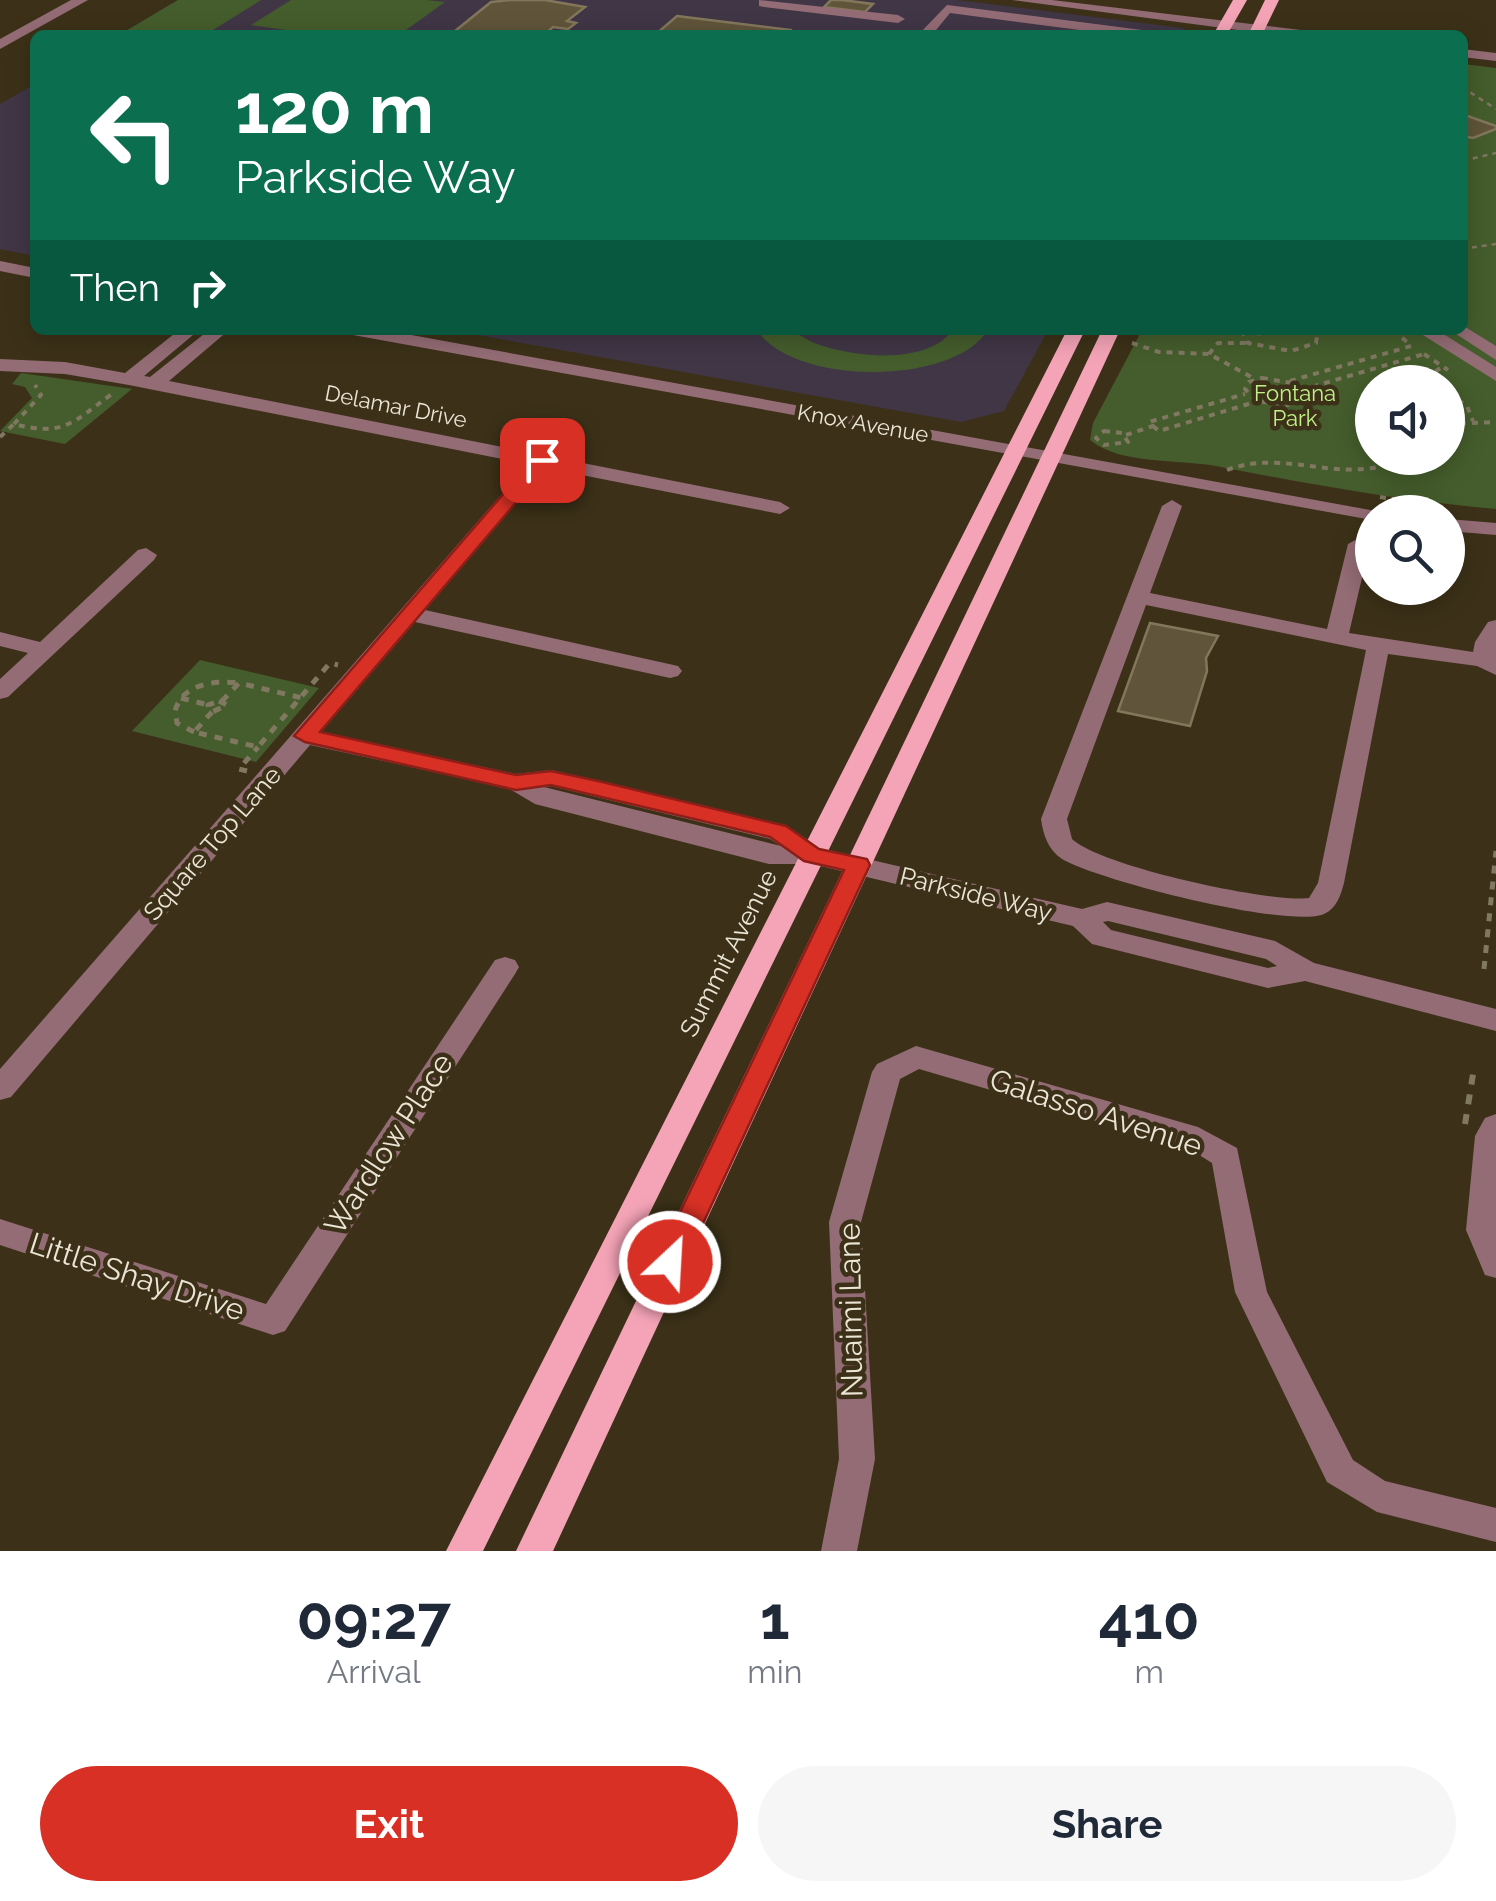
<!DOCTYPE html>
<html lang="en">
<head>
<meta charset="utf-8">
<style>
	body { margin:0; font-family:Raleway,sans-serif; background:#f6f6f7; color:#1f2937; height:100vh; display:flex; flex-direction:column; font-size:38px; white-space:nowrap }
	* { box-sizing:border-box; margin:0 }
	p { font-size:32px; color:#747a83 }
	.icon { flex:none; width:55px; height:55px; fill:none; stroke:currentColor; stroke-width:2; stroke-linecap:round; stroke-linejoin:round }
	.map { position:relative; height:1551px; overflow:hidden }
	.sheet { display:flex; flex-direction:column; background:#fff; flex:1 }
	.sheet>* { flex:none }
	.guide { position:absolute; left:30px; top:30px; width:1438px; height:305px; border-radius:15px; box-shadow:0 5px 25px #0003; background:#0b6e4f; color:#fff; overflow:hidden }
	.buttons { position:absolute; left:1355px; top:365px; display:grid; gap:20px }
	.buttons a { display:grid; place-items:center; width:110px; height:110px; border-radius:50%; background:#fff; box-shadow:0 5px 25px #0003; font-size:50px }
	.pin { position:absolute; display:grid; place-items:center; width:85px; height:85px; color:#fff; margin:-42px; border-radius:20px; box-shadow:0 5px 15px #0006 }
	.me { position:absolute; width:110px; margin:-55px; rotate:25deg; stroke-linejoin:round; filter:drop-shadow(0 0 8px #0008) }
	.turn { display:flex; align-items:center; gap:35px; height:210px; padding:0 40px; font-size:45px }
	.turn .icon { width:130px; height:130px; stroke-width:2.5 }
	.turn b { display:block; font-size:70px; line-height:85px }
	.then { display:flex; align-items:center; height:95px; padding:0 40px; background:#0003; gap:20px; font-size:38px }
	.eta { display:flex; justify-content:space-evenly; align-items:center; height:170px; text-align:center }
	.eta b { font-size:60px; font-weight:700; line-height:70px }
	.primary-button { display:flex; gap:20px; margin-top:auto; padding:20px 40px }
	.primary-button a { flex:1; height:115px; border-radius:60px; background:#d93025; color:#fff; font-size:40px; font-weight:700; line-height:115px; text-align:center }
	.primary-button a+a { background:#f6f6f7; color:#1f2937 }
	.map>svg:first-child { display:block }
	.education { fill:#403646 }
	.green { fill:#455d2c; fill-rule:evenodd }
	.building { fill:#60553a; stroke:#83775b; stroke-width:2.5 }
	.lines { fill:none; stroke-linecap:round; stroke-linejoin:round }
	.path-far3 { stroke:#817862; stroke-width:2.5; stroke-dasharray:5 5; stroke-linecap:butt }
	.path-far2 { stroke:#817862; stroke-width:4; stroke-dasharray:6 6; stroke-linecap:butt }
	.path-far1 { stroke:#817862; stroke-width:5; stroke-dasharray:8 8; stroke-linecap:butt }
	.path { stroke:#817862; stroke-width:6; stroke-dasharray:10 10; stroke-linecap:butt }
	.minor { fill:#946c75; fill-rule:evenodd }
	.major { fill:#f5a4b7; fill-rule:evenodd }
	.route { fill:#d93025; stroke:#8d1f18; stroke-width:2.5 }
	.labels { text-anchor:middle; stroke-width:9; stroke-linejoin:round; paint-order:stroke }
	.far-park-label { font-size:22px; fill:#bef188; stroke:#3c3118 }
	.far-street-label { font-size:22px; fill:#ebe5d5; stroke:#3c3118 }
	.street-label { font-size:25px; fill:#ebe5d5; stroke:#3c3118 }
	.near-street-label { font-size:30px; fill:#ebe5d5; stroke:#3c3118 }
</style>
</head>
<body>
<div class="map">
<svg width="1496" height="1551" viewBox="0 0 1496 1551">
	<rect width="100%" height="100%" fill="#3c3118"/>
	<path class="education" d="M178 0H957L1183 28 1194 35H119Z
		M35 84V256L0 249V104Z
		M450 330H1048L1004 411 961 422Z"/>
	<path class="green" d="M178 0H261L205 35H119Z
		M291 0H426L445 2 399 35H322L251 25Z
		M1463 64 1496 68V509C1401 501 1309 484 1216 466 1179 459 1120 465 1090 440L1093 423 1142 330H1462ZM1372 382H1448V458H1372Z
		M757 330C766 330 781 327 789 330 798 333 808 341 817 344 854 357 926 366 953 330H988C953 386 793 386 757 330Z
		M21 373 132 389 65 444 0 431 32 398 25 387 12 384Z
		M200 660 319 688 256 762 132 731Z"/>
	<path class="building" d="M511 0H545L585 7 567 21 576 23 568 29 553 27 544 35H450L491 2Z
		M831 0H842L873 4 865 12 824 7Z
		M677 16 790 30 785 35 656 34Z
		M1462 114 1496 126V129L1473 138 1462 136Z
		M1150 623 1218 636 1206 658 1207 671 1190 726 1118 711Z"/>
	<g class="lines">
		<path class="path-far3" d="M1462 87 1496 109
			M1462 169 1468 166 1466 160 1496 153
			M1462 249 1496 244"/>
		<path class="path-far2" d="M1242 330 1248 343 1291 351 1316 343 1318 330
			M1393 330 1407 342
			M1243 332 1266 334 1273 330
			M1132 343 1159 352 1209 354 1255 379
			M1209 354 1218 343H1248
			M1424 354 1448 370
			M1262 378 1292 383 1302 397 1288 405 1256 401 1245 389 1249 382Z
			M1290 381 1411 346
			M1436 382 1433 373 1442 367
			M1301 390 1424 354
			M1448 393 1467 406 1473 421
			M14 424 41 395 35 385
			M1448 424 1496 422
			M1153 426 1159 431 1255 402
			M1104 431 1122 433 1128 442 1104 445 1096 438Z
			M1126 435 1153 426 1149 422 1245 394
			M0 437 14 424C65 437 73 422 112 394
			M1227 470C1288 447 1339 488 1407 458
			M1380 497 1443 507"/>
		<path class="path-far1" d="M181 698 208 705
			M219 701 227 705 212 712 208 705Z
			M222 701 239 683 302 698
			M212 712 194 732 258 747 330 663 338 665
			M194 732 177 723 175 711C182 684 214 680 239 683
			M247 771 239 769 258 747
			M1484 969 1496 851"/>
		<path class="path" d="M1465 1124 1474 1068"/>
		<path class="minor" d="M71 0H88L0 49V39Z
			M759 0 898 15 905 19 898 23 764 7 759 6Z
			M1012 0H1052L1309 31 1316 35H1275Z
			M947 5 1150 31 1157 35H1118L950 13 932 35H918Z
			M1462 49 1496 53V61L1462 57Z
			M0 261 35 268V278L0 271Z
			M1462 325 1496 346V360L1450 330H1462Z
			M179 330H199L144 376 150 377 209 330H229L169 381 780 502 790 508 780 514 546 468 425 610 678 666 682 671 678 676 670 678 415 622 321 732 516 774 551 770 787 826 820 848 1082 909 1107 902 1275 941 1314 963 1496 1009V1031L1305 981 1268 988 1092 944 1073 926 812 864H769L535 804 508 788 310 745 11 1097 0 1100V1069L528 464 129 385 65 374 0 371V359L65 362 125 373ZM551 786 770 839 781 846 544 787ZM1108 921 1266 959 1277 966 1268 968 1111 930 1103 922Z
			M344 330H384L1381 512H1372V520L353 335Z
			M1415 330H1437L1496 367V381Z
			M1172 500 1182 506 1150 593 1327 629 1348 544 1359 538 1370 544 1349 633 1473 652 1475 642 1488 622 1496 620V675L1477 666 1388 654 1344 883C1341 895 1336 909 1324 914 1288 929 1097 880 1062 859 1048 850 1043 834 1041 819L1162 506ZM1146 605 1366 650 1318 883 1309 898C1269 903 1100 866 1072 839L1067 819Z
			M1448 519 1496 523V535L1448 531Z
			M146 548 157 555 154 560 8 697 0 699V679L28 653 0 646V632L40 642 138 550Z
			M505 957 515 960 519 967 515 974 285 1331 273 1335 0 1245V1219L266 1304 495 960Z
			M916 1046 1198 1127 1237 1148 1267 1292 1353 1460 1385 1481 1496 1508V1542L1377 1512 1327 1482 1235 1292 1212 1163 1188 1148 919 1069 900 1079 861 1222 875 1459 857 1551H821L839 1459 829 1222 872 1072 877 1064Z
			M1496 1114V1278L1485 1275 1466 1230 1475 1136 1485 1118Z"/>
		<path class="major" d="M1233 0H1247L1227 35H1213Z
			M1265 0H1279L1262 35H1248Z
			M1067 330H1085L483 1551H446Z
			M1102 330H1120L553 1551H516Z"/>
	</g>
	<path class="route" d="M542 455 549 456V464L320 732 516 775 551 771 598 781 786 826 819 849 867 859 870 865 685 1262 681 1271 670 1274 660 1271 656 1262 844 870 804 861 770 837 551 785 516 790 305 742 294 736 536 456Z"/>
	<g class="labels">
		<g class="far-park-label">
			<text x="1295" y="401">Fontana<tspan x="1295" dy="25">Park</tspan></text>
		</g>
		<g class="far-street-label">
			<text transform="translate(396 406) rotate(11)" y="8">Delamar Drive</text>
			<text transform="translate(863 423) rotate(10)" y="8">Knox Avenue</text>
		</g>
		<g class="street-label">
			<text transform="translate(212 843) rotate(-49)" y="9">Square Top Lane</text>
			<text transform="translate(976 894) rotate(14)" y="9">Parkside Way</text>
			<text transform="translate(728 953) rotate(-63)" y="9">Summit Avenue</text>
		</g>
		<g class="near-street-label">
			<text transform="translate(1096 1113) rotate(18)" y="10">Galasso Avenue</text>
			<text transform="translate(389 1144) rotate(-57)" y="10">Wardlow Place</text>
			<text transform="translate(137 1277) rotate(18)" y="10">Little Shay Drive</text>
			<text transform="translate(851 1310) rotate(-91)" y="10">Nuaimi Lane</text>
		</g>
	</g>
</svg>
<div class="buttons">
<a><svg class="icon" aria-label="sound" viewBox="0 0 24 24"><path d="M4 9h4l5-4v14l-5-4H4zM17 9q2 3 0 6"/></svg></a>
<a><svg class="icon" aria-label="search" viewBox="0 0 24 24"><circle cx="10" cy="10" r="6"/><path d="M15 15l6 6"/></svg></a>
</div>
<div class="pin" style="left:542px;top:460px;background:#d93025"><svg class="icon" aria-label="arrive" viewBox="0 0 24 24"><path d="M6 21V4h12l-3 4 3 4H6"/></svg></div>
<svg class="me" style="left:670px;top:1262px" viewBox="-20 -20 40 40"><circle r="17" fill="#d93025" stroke="#fff" stroke-width="3"/><path d="M0-11L8 9 0 5-8 9z" fill="#fff"/></svg>
<div class="guide">
<div class="turn"><svg class="icon" aria-label="left" viewBox="0 0 24 24"><path d="M17 20v-9H6M10 6l-5 5 5 5"/></svg><div><b>120 m</b>Parkside Way</div></div>
<div class="then">Then<svg class="icon" aria-label="right" viewBox="0 0 24 24"><path d="M7 20v-9h11M14 6l5 5-5 5"/></svg></div>
</div>
</div>
<section class="sheet">
<div class="eta">
<div><b>09:27</b><p>Arrival</p></div>
<div><b>1</b><p>min</p></div>
<div><b>410</b><p>m</p></div>
</div>
<div class="primary-button"><a>Exit</a><a>Share</a></div>
</section>
</body>
</html>
